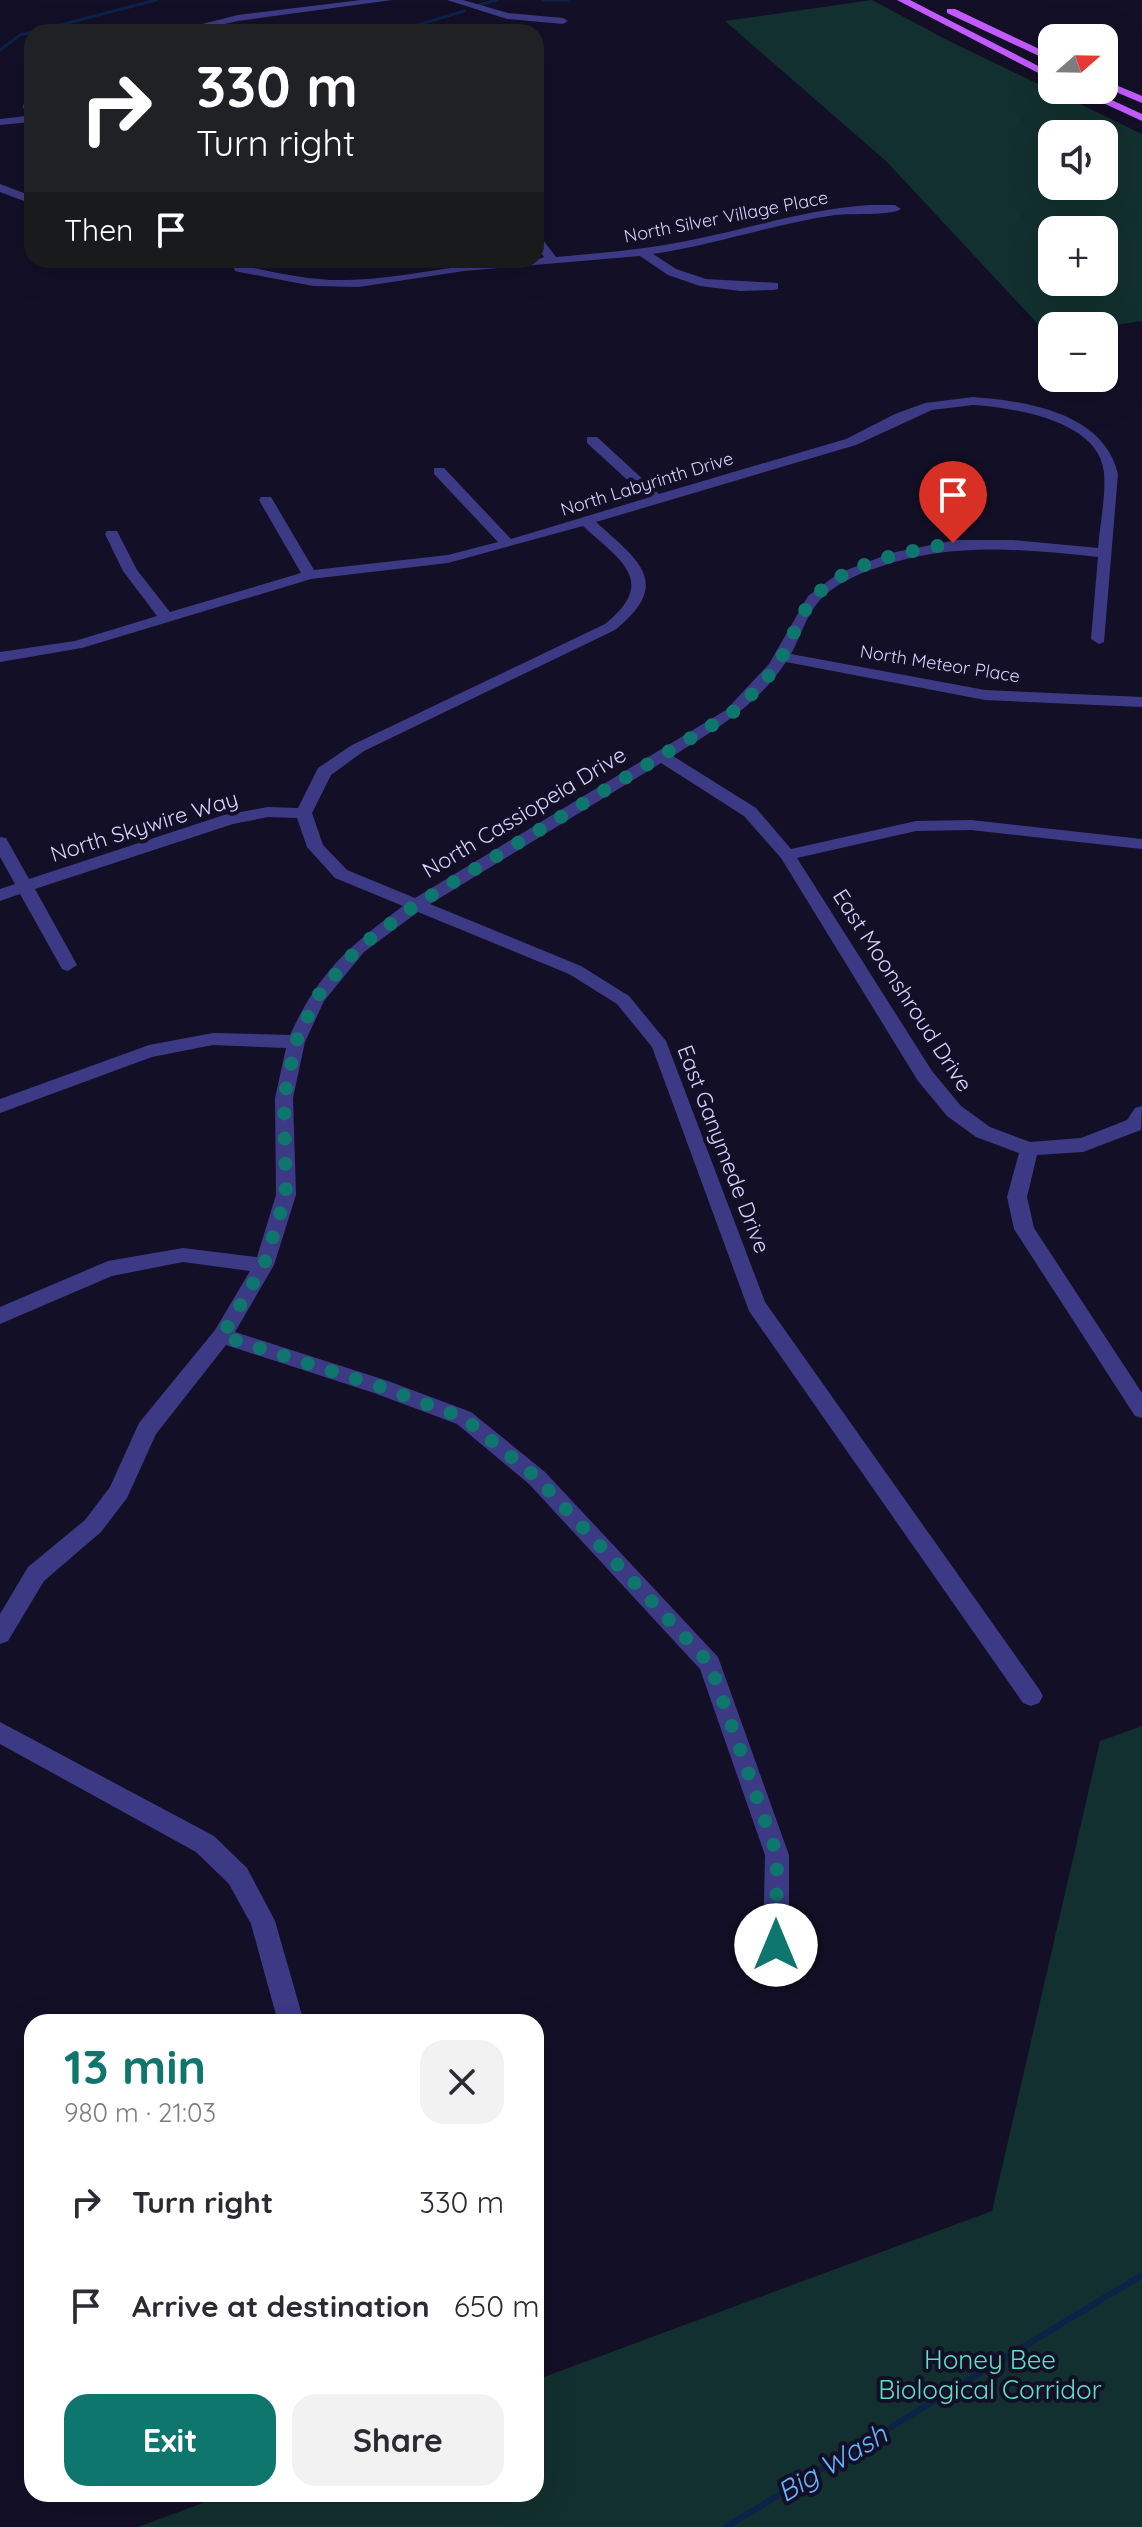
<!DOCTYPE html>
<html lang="en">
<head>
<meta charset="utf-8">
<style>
	body { margin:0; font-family:Quicksand,sans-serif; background:#f2f2f3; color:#2b2b33; height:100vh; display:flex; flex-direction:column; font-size:30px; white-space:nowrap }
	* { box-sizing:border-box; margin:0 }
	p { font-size:26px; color:#7c7c81 }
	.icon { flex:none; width:44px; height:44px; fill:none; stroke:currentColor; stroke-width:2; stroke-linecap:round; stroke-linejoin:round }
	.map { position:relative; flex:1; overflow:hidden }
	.drawer { position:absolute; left:24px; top:2014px; width:520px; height:488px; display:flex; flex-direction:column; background:#fff; border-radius:24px; box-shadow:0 8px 32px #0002 }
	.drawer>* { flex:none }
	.guide { position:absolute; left:24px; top:24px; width:520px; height:244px; border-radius:24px; box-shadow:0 8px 32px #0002; background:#202124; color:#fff; overflow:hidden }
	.needle { width:52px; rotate:70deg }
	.fabs { position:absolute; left:1038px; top:24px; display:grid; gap:16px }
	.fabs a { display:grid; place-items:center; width:80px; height:80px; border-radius:16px; background:#fff; box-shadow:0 8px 32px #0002; font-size:40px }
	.pin { position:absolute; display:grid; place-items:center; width:68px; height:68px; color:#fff; margin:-82px -34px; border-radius:50% 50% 50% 0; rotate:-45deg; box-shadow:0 0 8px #0007 }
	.pin .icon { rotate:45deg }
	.me { position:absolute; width:88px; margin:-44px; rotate:0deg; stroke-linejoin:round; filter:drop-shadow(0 0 6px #0008) }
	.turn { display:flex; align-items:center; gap:28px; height:168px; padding:0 40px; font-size:36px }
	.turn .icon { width:104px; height:104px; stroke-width:2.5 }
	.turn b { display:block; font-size:56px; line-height:68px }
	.then { display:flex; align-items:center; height:76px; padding:0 40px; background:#0003; gap:16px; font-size:30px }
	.round { display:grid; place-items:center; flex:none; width:84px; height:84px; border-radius:24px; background:#f2f2f3 }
	.headline { display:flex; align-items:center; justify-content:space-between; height:136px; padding:0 40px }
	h1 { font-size:48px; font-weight:700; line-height:60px; color:#0f766e }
	.button { display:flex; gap:16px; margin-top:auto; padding:16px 40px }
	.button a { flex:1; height:92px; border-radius:24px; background:#0f766e; color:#fff; font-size:32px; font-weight:700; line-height:92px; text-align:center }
	.button a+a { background:#f2f2f3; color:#2b2b33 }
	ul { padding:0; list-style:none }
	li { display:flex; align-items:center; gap:24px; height:104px; padding:0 40px }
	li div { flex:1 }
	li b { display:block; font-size:30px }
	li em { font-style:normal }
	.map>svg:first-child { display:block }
	.green { fill:#12302f; fill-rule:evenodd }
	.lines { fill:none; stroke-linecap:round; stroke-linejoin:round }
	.stream-far1 { stroke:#0c2248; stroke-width:3 }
	.stream { stroke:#0c2248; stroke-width:6 }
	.street { fill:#3d3a85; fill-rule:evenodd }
	.primary { fill:#c25bff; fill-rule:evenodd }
	.route { stroke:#0f766e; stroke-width:14; stroke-dasharray:0 25.2 }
	.labels { text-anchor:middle; stroke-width:8; stroke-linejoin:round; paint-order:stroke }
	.far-street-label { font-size:18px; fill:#d9d4ff; stroke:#130f26 }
	.street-label { font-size:22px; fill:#d9d4ff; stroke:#130f26 }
	.near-park-label { font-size:26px; fill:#5fe0c0; stroke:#130f26 }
	.near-water-label { font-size:28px; font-style:italic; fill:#62b6ff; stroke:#130f26 }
</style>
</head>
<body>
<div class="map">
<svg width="1142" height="2527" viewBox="0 0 1142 2527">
	<rect width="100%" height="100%" fill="#130f26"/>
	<path class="green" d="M872 0 949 41 1142 134V321L1104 327 1052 326V336H1049L886 161 725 21ZM1052 134H1104V186H1052ZM1052 230H1104V282H1052Z
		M1142 1726V2527H138L227 2494H536V2380L992 2211 1100 1741Z"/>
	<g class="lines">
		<path class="stream-far1" d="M543 0H568
			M479 5 497 0
			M33 32 156 0
			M395 32 464 11
			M0 50 20 35 32 32"/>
		<path class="stream" d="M726 2527 1142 2275"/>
		<path class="street" d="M361 0H392L238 21 189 32H170L238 15Z
			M447 0H463L508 13 563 18 568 21 563 24 507 19Z
			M32 94V122L0 125V119L26 116 23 106 28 95Z
			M0 184 32 196V204L0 192Z
			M869 205H895L901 209C891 216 851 213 835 215 773 224 715 245 653 254L676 269 706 279 778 283V289L774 290 740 291 700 286 668 275 640 256 464 271 359 287 313 286 239 272 235 271 231 260H243L245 266C278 273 313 281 347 280 411 278 472 260 536 260L544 257 536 247V235L540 236 556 257C603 253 650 249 696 239 754 227 810 209 869 205Z
			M973 397C1027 401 1104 413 1118 474L1104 642 1099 644 1091 639 1098 557C1023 549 951 542 879 567 858 574 835 584 820 600 806 615 801 636 791 654L985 690 1142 697V707L985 700 786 662C757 706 716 729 673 756L756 808 791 849 916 821 971 820 1142 839V849L971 830 916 831 797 858 932 1071 961 1106 990 1127 1030 1142 1081 1138 1127 1120 1135 1108 1142 1106 1141 1130 1083 1152 1037 1155 1027 1197 1034 1228 1142 1393V1418L1135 1416 1014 1229 1007 1197 1019 1153 976 1137 947 1116 918 1081 781 858 744 816 661 763 430 904 581 966 629 996 666 1041 765 1302 1039 1689 1043 1696 1039 1703 1031 1706 1023 1703 749 1311 652 1047 617 1004 569 974 418 912 364 952 324 1001 305 1042 293 1098 296 1195 274 1265 235 1332 388 1381 471 1412 545 1472 718 1657 789 1855V1945L785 1953 776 1957 767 1953 763 1945 765 1855 700 1669 529 1484 457 1424 374 1393 226 1345 156 1434 127 1498 101 1532 44 1581 8 1641 0 1644V1614L28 1567 85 1520 110 1487 139 1423 215 1330 250 1271 183 1262 112 1276 0 1324V1307L108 1261 183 1248 257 1257 276 1195 275 1098 286 1048 213 1045 152 1057 0 1113V1099L149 1045 213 1033 290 1035C319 972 348 947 403 906L335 878 307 847 297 818 268 817 233 824 35 889 77 965 68 971 62 969 20 894 0 901V889L15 884 0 857V837L6 838 29 879 224 815 268 807 298 808 318 768 352 745 605 624C658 581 621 561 583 526L448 563 311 579 82 648 0 662V652L75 641 157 616 123 571 105 534 107 531H117L137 570 170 612 301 573 259 500 261 497H271L314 570 448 555 498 542 434 474V468H444L511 539 647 498 587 443V437H597L659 494 846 439 895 414 925 403ZM973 405C1015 408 1098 420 1104 472 1106 496 1100 524 1098 548L1013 540H956L891 553 839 573 808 596 769 664 726 710 415 898 347 870 323 845 312 813 331 775 364 751 615 630C673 583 639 561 596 522L856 445 932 410Z
			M0 1722 214 1836 247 1868 275 1921 304 2022H278L251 1924 229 1884 196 1852 0 1744Z"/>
		<path class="primary" d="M897 0H910L1052 73V80Z
			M947 9H955L1052 55V62L947 13Z
			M1104 80 1142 96V103L1104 87Z
			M1075 90H1090L1142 114V121Z"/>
	</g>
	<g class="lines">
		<path class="route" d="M776 1945 777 1855 710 1664 537 1478 464 1418 381 1387 222 1336 264 1265 286 1195 284 1098 296 1042 316 998 358 948 414 906 732 713C750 696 768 680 781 658 793 639 798 617 813 599 845 561 907 552 953 543"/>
	</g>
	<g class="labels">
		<g class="far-street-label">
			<text transform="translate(726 217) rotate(-11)" y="6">North Silver Village Place</text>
			<text transform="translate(647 484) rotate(-17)" y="6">North Labyrinth Drive</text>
			<text transform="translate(940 664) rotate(9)" y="6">North Meteor Place</text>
		</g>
		<g class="street-label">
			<text transform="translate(524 812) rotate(-31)" y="8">North Cassiopeia Drive</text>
			<text transform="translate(144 826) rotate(-17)" y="8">North Skywire Way</text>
			<text transform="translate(903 990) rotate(57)" y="8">East Moonshroud Drive</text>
			<text transform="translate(724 1149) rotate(69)" y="8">East Ganymede Drive</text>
		</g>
		<g class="near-park-label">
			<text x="990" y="2369">Honey Bee<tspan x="990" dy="30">Biological Corridor</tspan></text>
		</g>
		<g class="near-water-label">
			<text transform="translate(832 2463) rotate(-31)" y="10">Big Wash</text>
		</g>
	</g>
</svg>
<div class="fabs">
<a><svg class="needle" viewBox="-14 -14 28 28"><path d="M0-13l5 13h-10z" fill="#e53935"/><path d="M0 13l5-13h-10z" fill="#7c7c81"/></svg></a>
<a><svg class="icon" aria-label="sound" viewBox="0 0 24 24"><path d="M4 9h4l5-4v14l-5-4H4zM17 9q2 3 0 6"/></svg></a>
<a>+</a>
<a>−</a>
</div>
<div class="pin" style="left:953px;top:543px;background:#d93025"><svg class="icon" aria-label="arrive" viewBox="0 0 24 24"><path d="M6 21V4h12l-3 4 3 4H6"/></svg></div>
<svg class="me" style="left:776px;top:1945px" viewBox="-20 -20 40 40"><circle r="19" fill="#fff"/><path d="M0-13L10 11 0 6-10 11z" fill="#0f766e"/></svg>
<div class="guide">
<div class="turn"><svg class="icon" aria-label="right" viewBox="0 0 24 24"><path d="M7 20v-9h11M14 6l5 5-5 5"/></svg><div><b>330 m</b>Turn right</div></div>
<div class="then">Then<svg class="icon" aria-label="arrive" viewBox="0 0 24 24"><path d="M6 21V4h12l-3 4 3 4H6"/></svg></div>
</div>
<section class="drawer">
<div class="headline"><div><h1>13 min</h1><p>980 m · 21:03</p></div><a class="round"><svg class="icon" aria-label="close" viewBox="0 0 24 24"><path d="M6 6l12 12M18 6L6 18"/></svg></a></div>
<ul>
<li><svg class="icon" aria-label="right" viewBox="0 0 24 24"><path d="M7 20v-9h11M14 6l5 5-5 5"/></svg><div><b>Turn right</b></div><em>330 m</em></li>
<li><svg class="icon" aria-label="arrive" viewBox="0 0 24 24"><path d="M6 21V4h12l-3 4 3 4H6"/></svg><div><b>Arrive at destination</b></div><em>650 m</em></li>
</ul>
<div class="button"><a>Exit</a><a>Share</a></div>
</section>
</div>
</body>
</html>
